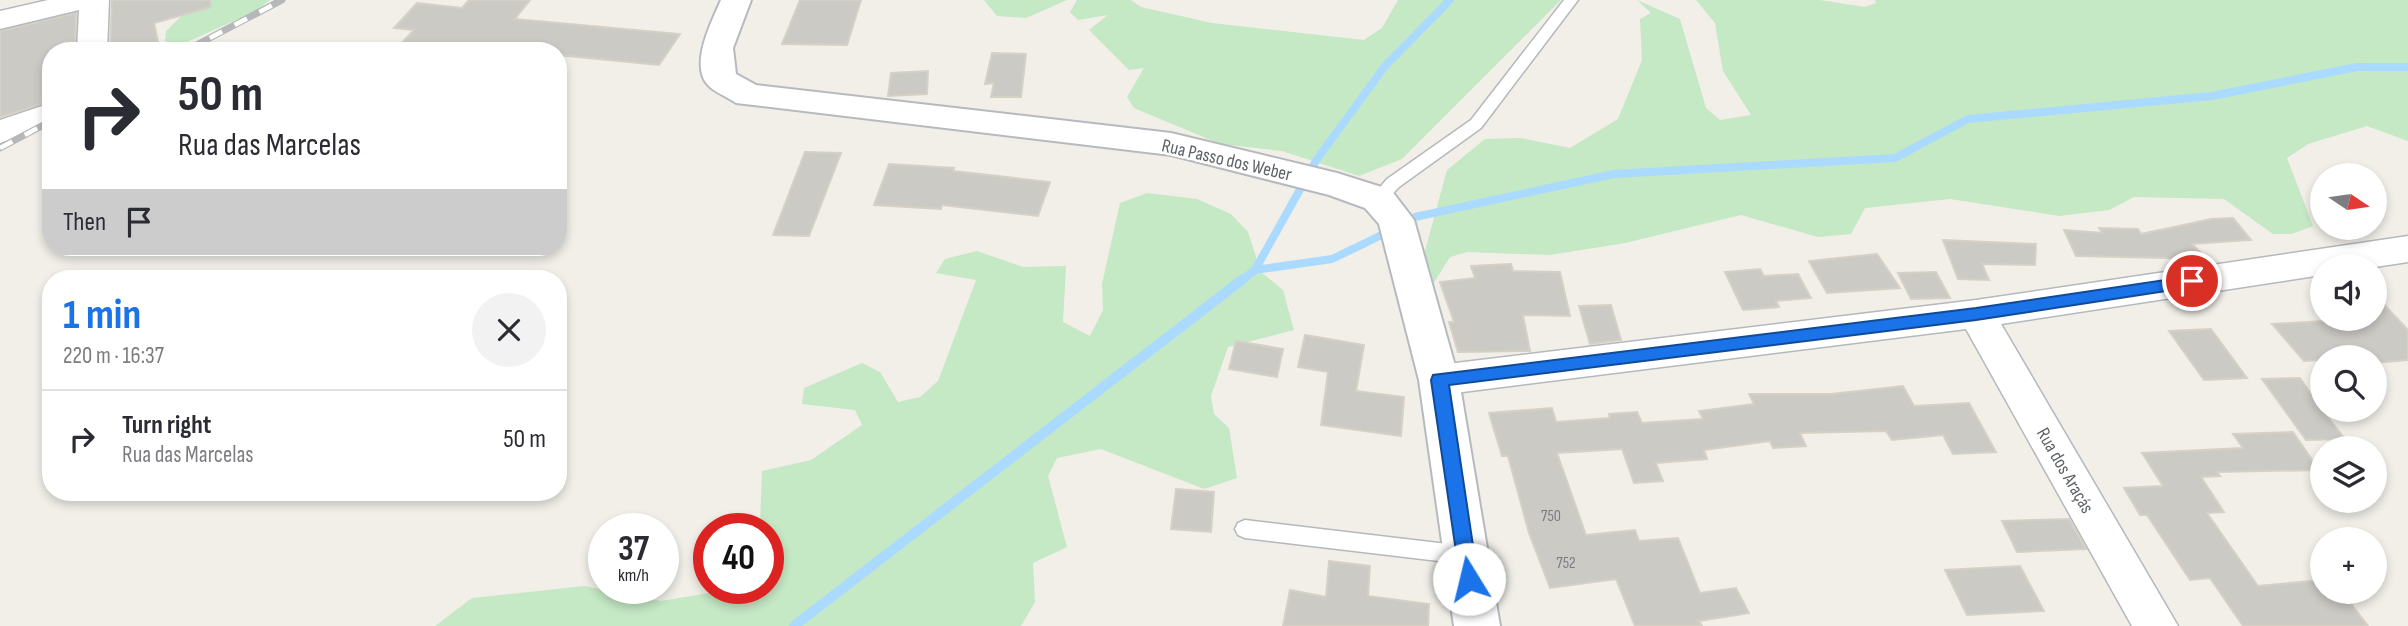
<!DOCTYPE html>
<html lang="en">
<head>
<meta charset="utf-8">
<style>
	body { margin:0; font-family:"Sofia Sans Condensed",sans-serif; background:#f2f2f3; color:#2b2b33; height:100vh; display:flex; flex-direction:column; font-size:26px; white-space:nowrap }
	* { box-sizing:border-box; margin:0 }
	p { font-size:23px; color:#7c7c81 }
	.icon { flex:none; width:38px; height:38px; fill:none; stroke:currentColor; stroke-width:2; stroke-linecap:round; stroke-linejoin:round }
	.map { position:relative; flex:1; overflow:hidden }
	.panel { position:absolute; left:42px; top:270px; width:525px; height:231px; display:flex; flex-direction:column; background:#fff; border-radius:28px; box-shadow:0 4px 10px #0003 }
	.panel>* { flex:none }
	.hud { position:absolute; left:42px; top:42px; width:525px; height:214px; border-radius:28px; box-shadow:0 4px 10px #0003; background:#fff; color:#2b2b33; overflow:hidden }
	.needle { width:46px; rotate:103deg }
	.controls { position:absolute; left:2310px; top:163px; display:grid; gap:14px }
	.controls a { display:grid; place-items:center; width:77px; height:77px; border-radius:50%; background:#fff; box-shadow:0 4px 10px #0003; font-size:35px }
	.speed { position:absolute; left:588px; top:513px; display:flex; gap:14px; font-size:35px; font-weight:700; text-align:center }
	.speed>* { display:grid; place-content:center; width:91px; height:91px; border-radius:50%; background:#fff; box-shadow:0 4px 10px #0003; line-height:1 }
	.speed small { font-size:18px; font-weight:400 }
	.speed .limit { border:10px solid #d22; background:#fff; color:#111 }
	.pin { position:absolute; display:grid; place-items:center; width:60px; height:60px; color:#fff; margin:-30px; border:4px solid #fff; border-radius:50%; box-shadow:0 2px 7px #0007 }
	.me { position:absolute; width:77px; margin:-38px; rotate:351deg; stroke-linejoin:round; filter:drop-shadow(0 0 5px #0008) }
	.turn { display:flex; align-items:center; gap:24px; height:147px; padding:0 21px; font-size:32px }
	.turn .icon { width:91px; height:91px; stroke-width:2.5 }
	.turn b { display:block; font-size:49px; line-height:60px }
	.then { display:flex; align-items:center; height:66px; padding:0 21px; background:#0003; gap:14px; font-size:26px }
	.round { display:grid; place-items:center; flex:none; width:74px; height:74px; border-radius:37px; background:#f2f2f3 }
	.head { display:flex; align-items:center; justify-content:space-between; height:119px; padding:0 21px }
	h1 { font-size:42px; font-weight:700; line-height:52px; color:#1a73e8 }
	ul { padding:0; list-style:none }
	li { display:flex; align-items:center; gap:21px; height:98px; padding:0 21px; border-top:2px solid #e1e1e2 }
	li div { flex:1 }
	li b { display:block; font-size:26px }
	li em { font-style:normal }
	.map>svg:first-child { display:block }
	.green { fill:#c5e8c5 }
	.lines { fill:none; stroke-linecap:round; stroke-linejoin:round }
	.stream-far1 { stroke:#aadaff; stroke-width:8 }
	.stream { stroke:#aadaff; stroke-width:10 }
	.building { fill:#cccac5; stroke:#d6d1c6; stroke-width:2 }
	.lane-casing { stroke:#b5b8bc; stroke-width:3 }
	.street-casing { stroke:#b5b8bc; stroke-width:3 }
	.secondary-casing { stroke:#b6babf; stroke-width:4 }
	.lane { fill:#fff; fill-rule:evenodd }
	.street { fill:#fff; fill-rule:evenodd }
	.secondary { fill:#fff; fill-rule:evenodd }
	.rail-casing { stroke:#b6b7b8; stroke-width:7 }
	.rail { stroke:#fff; stroke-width:4.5; stroke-dasharray:14; stroke-linecap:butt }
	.route { fill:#1a73e8; stroke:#114b97; stroke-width:2 }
	.labels { text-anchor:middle; stroke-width:5; stroke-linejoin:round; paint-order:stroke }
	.number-label { font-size:16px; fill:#7a7d7f }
	.street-label { font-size:19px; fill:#5f6368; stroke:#fff }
</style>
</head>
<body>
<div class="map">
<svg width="2408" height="626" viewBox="0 0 2408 626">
	<rect width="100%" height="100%" fill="#f1efe8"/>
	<path class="green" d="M198 0H270L256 11 178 46 165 41 166 31Z
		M984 0H1067L1026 18 997 16Z
		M1077 0H1131L1141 7 1212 23 1364 40 1382 28 1398 0H1561L1402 159 1359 176 1282 151 1220 144 1134 108 1127 97 1144 68 1129 70 1089 30 1108 15 1078 20 1070 12Z
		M1637 0 1680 19 1706 108 1720 120 1751 115 1723 71 1715 23 1696 0H1820L1865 7 1876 3 1875 0H2408V141L2367 126 2308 144 2287 158 2313 226 2292 234H2273L2224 199 2134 197 2109 210 2060 216 1950 199 1865 208 1851 234 1818 237 1741 215 1625 243 1550 255 1467 252 1450 257 1433 284 1419 273 1447 170 1485 139 1520 138 1570 148 1618 119 1642 60 1640 19 1651 13Z
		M1147 193 1197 199 1231 214 1248 232 1261 272 1283 290 1294 330 1228 347 1211 396 1214 414 1229 428 1237 478 1204 489 1101 449 1057 458 1048 476 1067 547 1033 563 1035 602 1021 626H435L472 598 584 586 661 601 715 592 718 588H768V528H757L760 523 762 471 811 460 862 425 855 410 802 404 804 388 862 363 880 372 898 402 920 397 938 381 976 280 936 273 945 259 977 251 1023 267 1066 266 1063 322 1090 336 1103 310 1102 284 1120 203Z"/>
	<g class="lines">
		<path class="stream-far1" d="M1404 223 1415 217 1614 174 1895 158 1968 119 2212 96 2357 67H2408
			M1255 270 1332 259 1392 230
			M1241 281 1255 270 1317 159 1385 66 1450 0"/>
		<path class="stream" d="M794 626 1243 279"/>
	</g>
	<path class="building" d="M112 0H210L211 7 154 23 160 51H110Z
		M469 0H530L515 19 680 34 659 65 558 55V51L481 48 479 51H394L414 30 394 28 417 3 462 8Z
		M800 0H861L847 45 782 44Z
		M76 13 75 44 51 51V101L0 117V31Z
		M992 53 1026 54 1021 97H991L994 83 985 84Z
		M928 71 927 94 888 96 891 73Z
		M805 152 841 153 809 236 773 235Z
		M889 164 954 168 953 171 1050 182 1038 216 942 205 941 209 874 205Z
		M2233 218 2251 240 2192 244 2207 259 2076 256 2064 230 2102 233 2099 228 2138 229 2141 234 2211 219Z
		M1943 240 2036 244 2035 265 1982 264 1989 280 1958 279Z
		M1877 254 1900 288 1827 293 1809 261Z
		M1511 264 1513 271 1560 272 1570 316 1523 315 1530 351 1458 352 1449 322H1454L1440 282 1475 278 1471 266Z
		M1760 269 1764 276 1798 274 1811 298 1776 301 1779 307 1743 310 1725 272Z
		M1936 272 1950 298 1911 299 1898 273Z
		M2375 295 2408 330V360L2375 363V357H2322V360L2304 361 2272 324 2375 318Z
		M1611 305 1621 340 1590 344 1579 306Z
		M2211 329 2247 378 2204 380 2169 331Z
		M1305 335 1364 345 1356 391 1404 397 1401 436 1321 425 1328 372 1298 367Z
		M1236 341 1283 349 1277 377 1229 369Z
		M2300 378 2322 410 2345 439 2306 440 2262 379Z
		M1903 386 1914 406 1969 403 1996 452 1953 454 1943 435 1892 440 1886 431 1800 433 1806 446 1773 448 1770 441 1704 450 1707 459 1656 463 1663 481 1634 483 1622 449 1557 453 1586 535 1635 530 1639 541 1678 538 1700 593 1736 588 1749 613 1699 621 1702 626H1635L1616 579 1550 588 1529 533 1508 456H1502L1489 413 1552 408 1556 422 1610 418 1609 414 1637 412 1642 423 1703 419 1699 411 1754 404 1749 394H1831Z
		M2293 432 2319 470 2217 472 2220 476 2201 477 2224 512 2207 513 2258 586 2322 580V592H2342L2368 626H2243L2210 578 2190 580 2147 515H2140L2124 488 2163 486 2142 453 2243 448 2233 434Z
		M1176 489 1214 492 1211 532 1171 529Z
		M2069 519 2086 549 2017 552 2002 521Z
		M1329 561 1370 566 1368 596 1429 604 1428 626H1283L1290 590 1326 597Z
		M2020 566 2044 611 1967 615 1945 570Z"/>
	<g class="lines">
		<g class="lane-casing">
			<path id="lane" d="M1564 0H1578L1481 128 1399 187 1384 203H1372L1370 199 1387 179 1471 120Z
				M1245 520 1464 546 1471 549 1474 555 1471 561 1464 564 1245 538 1238 535 1235 529 1238 523Z"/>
		</g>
		<g class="street-casing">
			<path id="street" d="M48 0H109L107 51H77L79 10 0 29V11Z
				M51 103V125L0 143V120Z
				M2408 236V262L2375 267 2322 266V275L2001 324 2178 626H2132L1966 329 1439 395 1425 391 1420 380 1425 369 1439 365 1976 300Z"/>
		</g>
		<g class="secondary-casing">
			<path id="secondary" d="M721 0H751L733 48 736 74 756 85 1171 133 1337 173 1391 190 1414 220 1459 380 1500 626H1454L1419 380 1379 224 1365 208 1329 195 1171 155 736 103C728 97 714 92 708 85 689 65 712 21 721 0Z"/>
		</g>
		<use href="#lane" class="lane"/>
		<use href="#street" class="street"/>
		<use href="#secondary" class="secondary"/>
		<g class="rail-casing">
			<path id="rail" d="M185 51 282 0
				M0 148 51 121"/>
		</g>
		<use href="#rail" class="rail"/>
	</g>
	<path class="route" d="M2192 276 2200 281 2192 287 1976 320 1449 385 1478 579 1476 585 1469 587 1462 585 1460 579 1431 380 1433 375 1976 308Z"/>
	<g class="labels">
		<g class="number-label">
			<text x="1551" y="521">750</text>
			<text x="1566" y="568">752</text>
		</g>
		<g class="street-label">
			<text transform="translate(1227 159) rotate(13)" y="7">Rua Passo dos Weber</text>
			<text transform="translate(2066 470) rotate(60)" y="7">Rua dos Araçás</text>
		</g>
	</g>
</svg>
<div class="controls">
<a><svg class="needle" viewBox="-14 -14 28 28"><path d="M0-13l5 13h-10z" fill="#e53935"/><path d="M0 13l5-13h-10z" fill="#7c7c81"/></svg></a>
<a><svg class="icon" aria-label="sound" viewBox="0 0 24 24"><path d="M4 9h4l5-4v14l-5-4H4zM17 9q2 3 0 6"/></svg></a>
<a><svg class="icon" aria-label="search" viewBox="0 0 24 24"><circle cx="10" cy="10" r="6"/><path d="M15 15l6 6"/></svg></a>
<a><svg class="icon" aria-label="layers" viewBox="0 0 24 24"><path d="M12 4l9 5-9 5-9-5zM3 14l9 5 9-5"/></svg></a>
<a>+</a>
</div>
<div class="speed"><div>37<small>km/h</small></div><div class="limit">40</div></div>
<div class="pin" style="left:2192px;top:281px;background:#d93025"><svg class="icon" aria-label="arrive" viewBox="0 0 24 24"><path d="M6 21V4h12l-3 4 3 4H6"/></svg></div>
<svg class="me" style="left:1469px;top:579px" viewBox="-20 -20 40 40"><circle r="19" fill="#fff"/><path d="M0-13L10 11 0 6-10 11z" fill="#1a73e8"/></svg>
<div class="hud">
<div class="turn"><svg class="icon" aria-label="right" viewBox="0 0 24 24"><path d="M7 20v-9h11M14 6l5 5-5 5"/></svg><div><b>50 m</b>Rua das Marcelas</div></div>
<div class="then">Then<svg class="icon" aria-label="arrive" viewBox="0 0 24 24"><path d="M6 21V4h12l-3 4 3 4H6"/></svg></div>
</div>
<section class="panel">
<div class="head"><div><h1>1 min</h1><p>220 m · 16:37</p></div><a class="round"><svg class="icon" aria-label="close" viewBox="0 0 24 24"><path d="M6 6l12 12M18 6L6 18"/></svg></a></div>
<ul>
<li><svg class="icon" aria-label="right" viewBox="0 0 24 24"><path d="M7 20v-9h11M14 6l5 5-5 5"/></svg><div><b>Turn right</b><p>Rua das Marcelas</p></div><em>50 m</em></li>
</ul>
</section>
</div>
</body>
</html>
